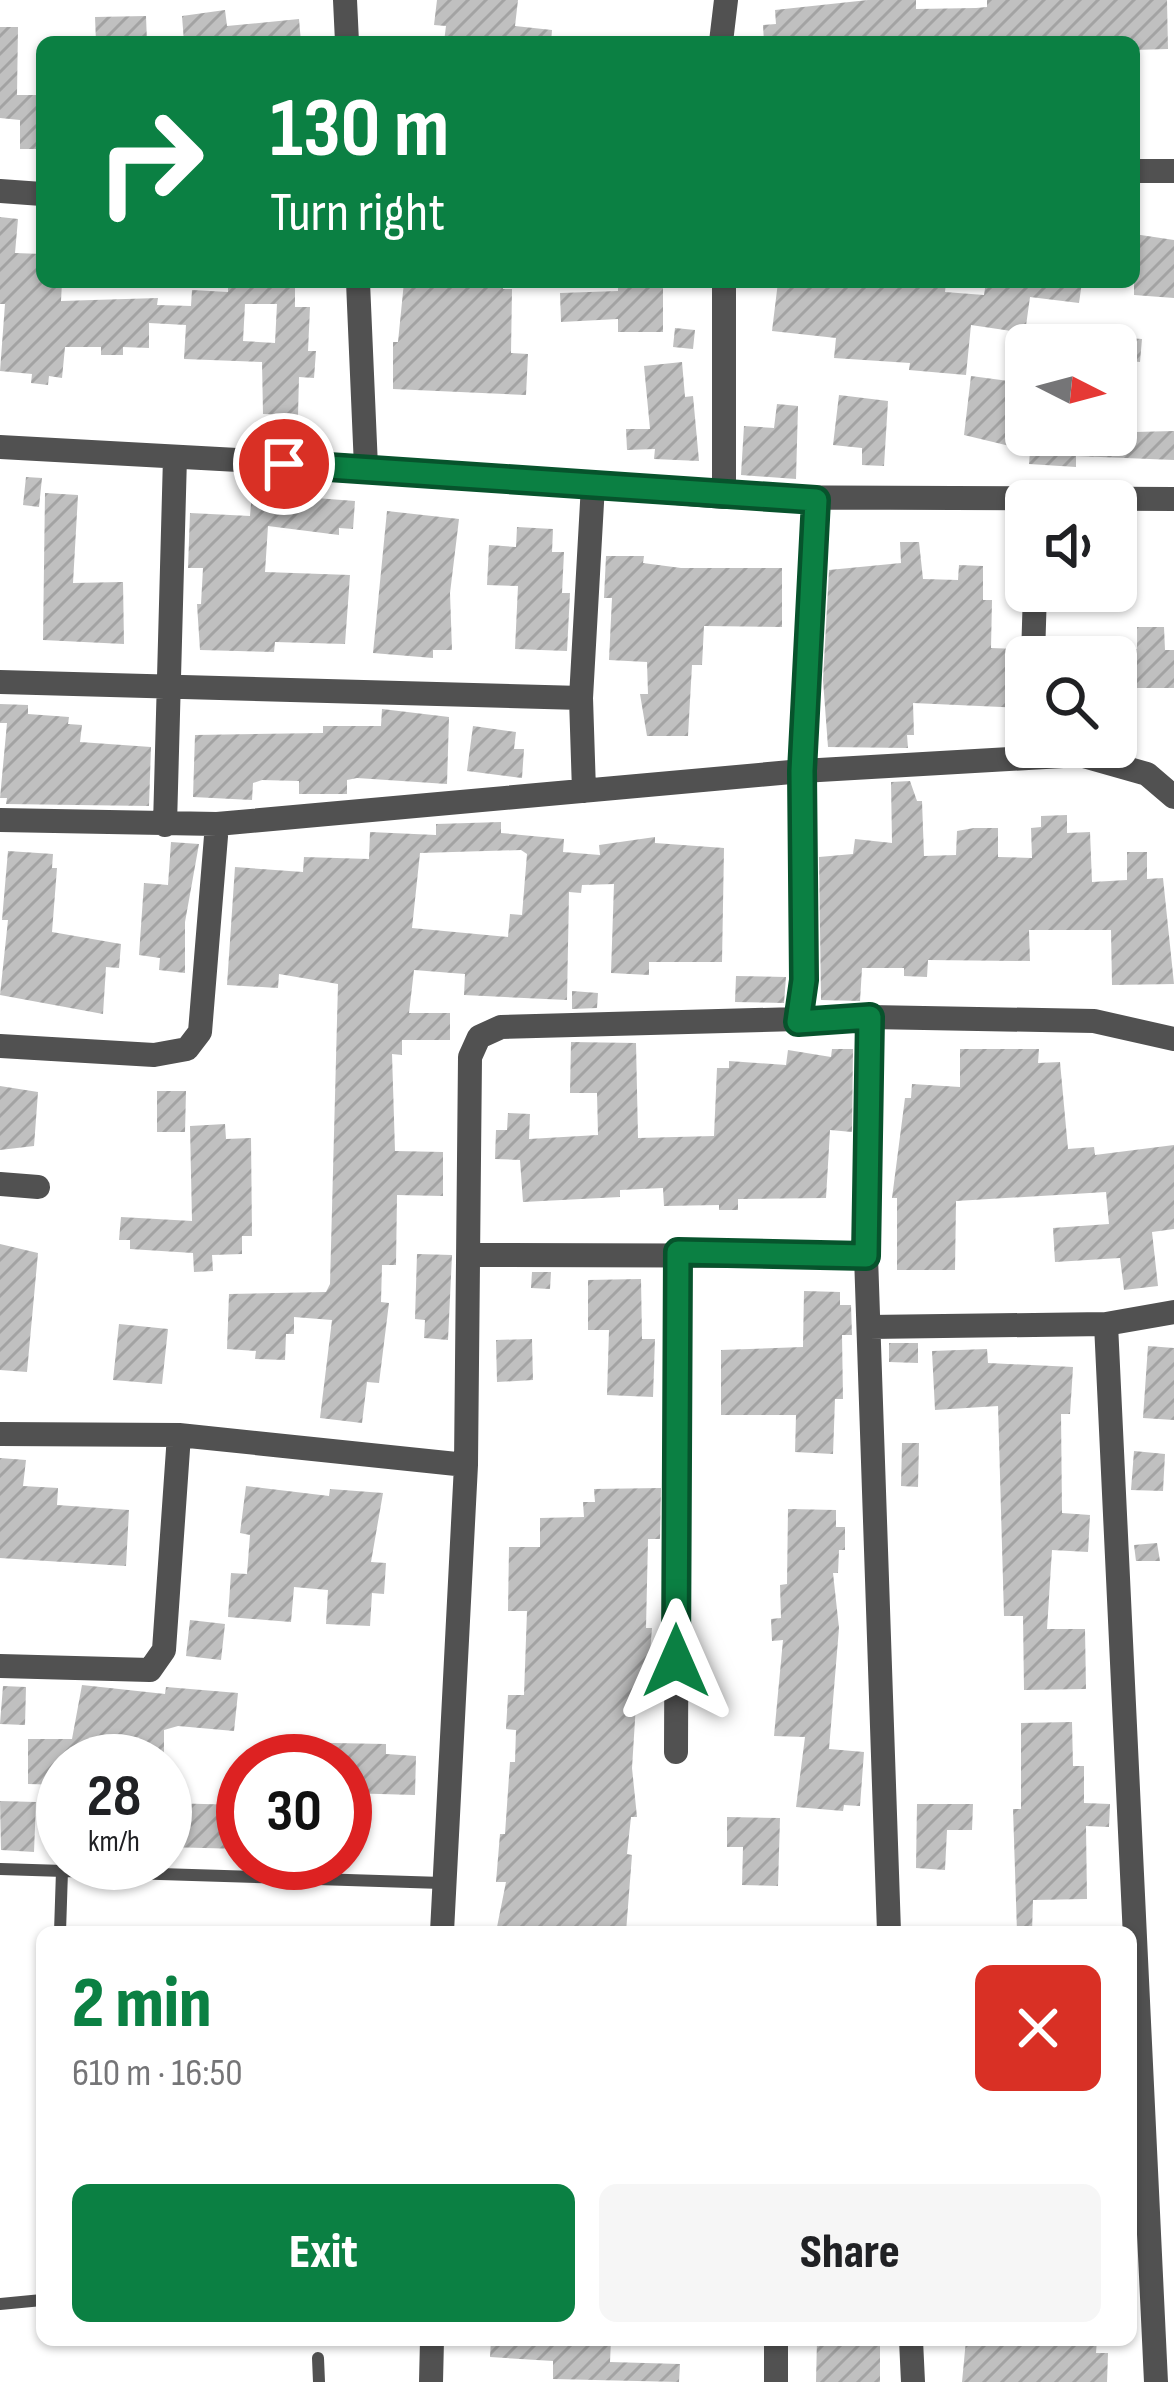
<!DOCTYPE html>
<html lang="en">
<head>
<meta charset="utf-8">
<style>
	body { margin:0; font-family:"Sofia Sans Condensed",sans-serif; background:#f6f6f6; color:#202124; height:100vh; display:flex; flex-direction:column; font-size:45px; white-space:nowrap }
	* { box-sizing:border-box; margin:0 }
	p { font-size:39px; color:#757577 }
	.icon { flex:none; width:66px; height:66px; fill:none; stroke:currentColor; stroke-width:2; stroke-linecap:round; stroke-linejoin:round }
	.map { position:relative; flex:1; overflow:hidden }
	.side { position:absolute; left:36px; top:1926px; width:1101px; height:420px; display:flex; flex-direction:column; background:#fff; border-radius:18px; box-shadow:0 3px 9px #0004 }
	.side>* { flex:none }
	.guide { position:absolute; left:36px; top:36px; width:1104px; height:252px; border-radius:18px; box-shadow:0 3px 9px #0004; background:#0b8043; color:#fff; overflow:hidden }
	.needle { width:78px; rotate:96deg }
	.buttons { position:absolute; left:1005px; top:324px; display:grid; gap:24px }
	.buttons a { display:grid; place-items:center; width:132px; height:132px; border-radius:18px; background:#fff; box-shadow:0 3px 9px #0004; font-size:60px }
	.speed { position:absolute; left:36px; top:1734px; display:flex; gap:24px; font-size:60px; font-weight:700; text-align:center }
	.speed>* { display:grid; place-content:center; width:156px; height:156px; border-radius:50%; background:#fff; box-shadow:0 3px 9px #0004; line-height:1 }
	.speed small { font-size:30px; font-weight:400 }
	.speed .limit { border:18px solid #d22; background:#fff; color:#111 }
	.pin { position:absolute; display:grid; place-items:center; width:102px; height:102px; color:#fff; margin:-51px; border:6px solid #fff; border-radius:50%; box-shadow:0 3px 12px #0007 }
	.me { position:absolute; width:132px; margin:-66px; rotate:0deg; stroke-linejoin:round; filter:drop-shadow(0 0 9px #0008) }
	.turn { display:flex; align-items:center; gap:42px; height:252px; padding:0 36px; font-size:54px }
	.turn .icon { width:156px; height:156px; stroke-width:2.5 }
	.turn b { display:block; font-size:84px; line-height:102px }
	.round { display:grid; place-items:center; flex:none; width:126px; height:126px; border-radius:18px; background:#f6f6f6 }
	.summary { display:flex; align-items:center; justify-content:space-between; height:204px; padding:0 36px }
	h1 { font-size:72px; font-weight:800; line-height:90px; color:#0b8043 }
	.cta { display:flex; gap:24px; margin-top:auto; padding:24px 36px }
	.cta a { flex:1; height:138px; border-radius:18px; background:#0b8043; color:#fff; font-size:48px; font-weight:800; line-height:138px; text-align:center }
	.cta a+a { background:#f6f6f6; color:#202124 }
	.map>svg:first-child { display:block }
	.building { fill:url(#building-hatch); fill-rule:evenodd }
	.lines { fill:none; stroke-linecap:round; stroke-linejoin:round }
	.lane { stroke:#515151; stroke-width:12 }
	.street { stroke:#515151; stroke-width:24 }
	.route-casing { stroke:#07532c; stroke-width:30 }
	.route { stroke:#0b8043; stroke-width:21 }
</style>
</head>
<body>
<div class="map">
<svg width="1174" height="2382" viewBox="0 0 1174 2382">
	<defs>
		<pattern id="building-hatch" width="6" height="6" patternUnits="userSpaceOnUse" patternTransform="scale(3)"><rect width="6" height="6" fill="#c0c0c0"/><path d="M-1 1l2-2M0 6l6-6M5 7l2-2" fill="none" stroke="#a3a3a3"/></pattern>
	</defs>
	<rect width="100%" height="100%" fill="#fff"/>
	<path class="building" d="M437 0H518L515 26 552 30 551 42H444L446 26 434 25Z
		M868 0H916V9L976 8 987 7V0H1167L1168 49 1134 50V42H935V36L764 42 763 25 776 24 775 10Z
		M225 10 227 26 299 19 301 42H184L182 16Z
		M146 16 147 42H96L95 17Z
		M0 27H18L17 95H42V149H20V120L0 118Z
		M0 217 18 219 15 253 42 254V282H62L61 301 158 298 157 305 191 306 192 290 228 292V286L252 287V282H295V307H310L308 351H316L314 378 299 377 298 415 263 414 262 362 184 359 186 325 149 323V348L123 347V355H101V347H65L62 378 49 376 48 385 31 383 32 374 0 371 5 304H0ZM245 304H277L275 343 243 341Z
		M1134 234 1174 240V298L1134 295Z
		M404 282H502L503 289H512L511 353 528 354 526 395 393 389V342H398Z
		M618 282H663V332H618V319L561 322 560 293 618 291Z
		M778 282H946L945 292 984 295 986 282H1082L1079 303 1030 297 1025 333 971 325 966 375 909 370 910 363 834 358 836 338 772 331Z
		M675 328 695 330 693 349 673 347Z
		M1116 337 1142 339 1140 362 1116 360Z
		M682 362 685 397 693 396 699 461 654 459 655 449 627 450 626 429H650L644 366Z
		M971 376 1024 383 1017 435 1174 431V460L1076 456V467L1029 464 1030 451 964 435Z
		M839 395 888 401 884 466 862 465V448L833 445Z
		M777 404 798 406 796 479 741 475 744 426 774 428Z
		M26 477 42 478 39 507 23 505Z
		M45 493 78 495 73 583 123 582 124 644 43 640Z
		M252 493 355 501 353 529 339 528V535L268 526 265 572 350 575 345 644 275 642 274 652 200 650 197 604H201L203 568H188L190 513 250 516Z
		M387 511 459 519 450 593 452 650H433V658L373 653Z
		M517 527 553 529 552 552H564L562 593H570L567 651 515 649 518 586 487 585 489 545 516 547Z
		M900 542H919L923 579 958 580 959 565 983 566V600H992L991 648 1017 649 1018 664 1026 672 1025 708 913 703 914 735H907L908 748 828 747 823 680 829 570 901 563Z
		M606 556H644L643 563 681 568H782V627L704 626 702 665H692L688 736H647L640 694H648L647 662 609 660 612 598H604Z
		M1137 627H1164L1165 650H1174V688H1116V649H1137Z
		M0 704 28 705V714L69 717 68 724 82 725 80 742 151 747 149 806 6 804 7 798H0L7 723H0Z
		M382 709 449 717 447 784 357 778 347 780V794H299V781L262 780 253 783 252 800 193 797 195 735 323 733V726H381Z
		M473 726 516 732 514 749H524L522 778 467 771Z
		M910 781 917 801H922L924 856 956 855 957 831 974 828H998V857L1032 858 1031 828 1041 827V816L1067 815V833L1090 832 1092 882 1127 880V852H1147V879L1163 878 1174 984 1112 985 1111 930H1029L1030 961 928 960 927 977 904 976V968H862L860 1001 821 1000 819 857 853 854 855 839 892 843 891 782Z
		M501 822V833L564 839 563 852 600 855 599 845 655 837V843L724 848 722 962H649V975L611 973 614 884 582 885 581 893 569 892 567 1000 464 995 465 974 414 970 409 1013H450V1040H402V1055L392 1054 395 1151 443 1152V1196L397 1195 396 1265H382L381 1302 389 1303 379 1383 367 1382 362 1423 320 1418 332 1320 294 1317V1334H286L285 1360 255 1359 256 1351 227 1349 229 1294 326 1292 330 1284 338 984 279 974 278 988 227 985 235 867 303 872 304 857 369 859 370 832 436 835V824ZM521 850 527 854 522 915 510 914 508 937 412 928 420 853Z
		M171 842 199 844 185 922V973L159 970 160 958 139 955 144 883 168 885Z
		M8 851 53 854 52 868H57L52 932 121 944 119 968 106 967 103 1014 0 995 8 920H2Z
		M736 976 786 977 784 1003 735 1002Z
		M572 991 598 993 597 1008 572 1009Z
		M571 1042 636 1043 638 1138 714 1136 717 1068H729V1061L786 1065 788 1050 831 1057 832 1049H853L852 1132 830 1130 826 1198 738 1199V1210H719V1205L664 1206 663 1188 620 1190V1197L523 1202 520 1160 495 1159 496 1130H507L508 1113 530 1114 529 1139 598 1135 597 1093H570Z
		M960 1049H1039L1038 1063 1060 1062 1068 1149 1094 1147 1095 1155 1174 1145V1229L1152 1232 1158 1286 1124 1290 1120 1258 1055 1262 1053 1228 1109 1224 1106 1192 956 1201 955 1270H897V1198H892L905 1098H911L912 1084 960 1087Z
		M0 1086 38 1092 34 1146 0 1150Z
		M157 1091H186L185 1132H157Z
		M225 1124 226 1139 251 1138 252 1236H242V1254L212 1255 213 1271 194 1272 193 1253 130 1249V1240H119L121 1217 192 1221 190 1126Z
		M0 1244 38 1253 27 1372 0 1370Z
		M417 1254 452 1255 448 1340 424 1338 425 1320 415 1319Z
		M532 1272H551L550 1289 531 1288Z
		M641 1279 642 1339H655L653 1397 607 1395 609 1330H588V1280Z
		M804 1291 840 1292V1305H851L852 1335H842L843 1399H835L833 1454 795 1452 796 1415H721V1350L803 1347Z
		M119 1324 168 1329 162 1384 113 1380Z
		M532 1339 533 1380 497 1382 496 1340Z
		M889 1343H918V1363L889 1362Z
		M1148 1346 1174 1348V1420L1143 1418Z
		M987 1349 988 1363 1073 1367 1070 1414H1061L1062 1513 1090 1515 1088 1552 1052 1550 1047 1629H1085L1086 1689 1024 1690 1023 1616H1004L998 1406 935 1410 932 1351Z
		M902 1443H919L918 1487 901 1486Z
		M1134 1451 1165 1454 1163 1491 1131 1490Z
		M0 1458 26 1460 23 1486 58 1488 57 1505 129 1510 126 1566 0 1558Z
		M246 1486 329 1496 330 1489 383 1493 371 1562 386 1563 384 1594 372 1593 370 1626 326 1624 328 1590 294 1587 291 1622 228 1617 231 1573 247 1574 250 1535 240 1533Z
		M661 1488 660 1539H648L646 1628H652L647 1689 637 1688 632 1768 637 1817H631L627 1854 632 1855 626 1932H496L506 1882H496L500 1834H505L510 1762H515L516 1730 506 1729 508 1695H524L527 1611H508L509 1547H540V1518L584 1517 583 1502H595L594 1489Z
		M788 1509 836 1510V1527H845V1550H839L838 1573H833L839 1628 829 1749 864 1752 860 1806 844 1805 843 1811 796 1807 805 1737 774 1736 783 1640 772 1641 771 1619 781 1618 780 1585 787 1584Z
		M1157 1543 1160 1561H1136L1134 1545Z
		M190 1620 225 1624 221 1660 186 1656Z
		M82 1685 165 1694 166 1687 238 1693 234 1731 178 1726 164 1730V1761H63V1785L28 1784V1739H72Z
		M3 1686 26 1687 25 1725 0 1724Z
		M1072 1722 1073 1766H1084V1803L1110 1804 1109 1827 1086 1826 1087 1899 1033 1900 1032 1932H1017L1013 1809H1021V1723Z
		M281 1742 386 1744V1754L416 1756 415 1795 345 1793V1761H281Z
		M0 1801 36 1802 34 1852 1 1850Z
		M165 1803 243 1805V1849L165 1847Z
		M917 1804H973L972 1830H947L945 1870 916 1868Z
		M727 1817 780 1818 778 1886 742 1885 743 1847H727Z
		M491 2340H611L610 2362 680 2364 679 2382 553 2379V2361L490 2357Z
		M817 2340H880V2382H816Z
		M966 2340H1097L1096 2353H1108L1107 2382H962Z"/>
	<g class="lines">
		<path class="lane" d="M0 1869 442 1883
			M60 1932 62 1871
			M0 2304 42 2300
			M318 2358 319 2382"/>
		<path class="street" d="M345 0 347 42
			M721 42 726 0
			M1134 171H1174
			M0 191 42 194
			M358 282 366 467
			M724 282V497
			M0 447 366 467 724 497 1174 499
			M1033 657 1035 591
			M0 682 581 698
			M584 791 581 698 593 485
			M0 820 217 824 802 771 1080 755 1147 774 1174 797
			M165 825 175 457
			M870 1017 866 1256 889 1932
			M798 1022 804 980 802 771 816 500
			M0 1046 154 1055 187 1049 200 1032 217 824
			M0 1184 38 1187
			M470 1255 866 1256
			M1106 1324 1156 2382
			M869 1327 1106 1324 1174 1312
			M0 1434 179 1435 466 1465
			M0 1666 150 1670 164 1650 179 1435
			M676 1752 678 1252
			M442 1932 466 1465 470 1057 479 1037 501 1027 870 1017 1094 1021 1174 1039
			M911 2340 913 2382
			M431 2382 432 2340
			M776 2382V2340"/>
	</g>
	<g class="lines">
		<g class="route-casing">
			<path id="route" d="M284 464 816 500 802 771 804 980 798 1022 870 1017 866 1256 678 1252 676 1661"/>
		</g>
		<use href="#route" class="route"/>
	</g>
</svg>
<div class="buttons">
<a><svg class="needle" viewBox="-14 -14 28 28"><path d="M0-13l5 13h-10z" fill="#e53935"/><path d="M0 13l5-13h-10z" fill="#757577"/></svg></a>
<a><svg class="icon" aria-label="sound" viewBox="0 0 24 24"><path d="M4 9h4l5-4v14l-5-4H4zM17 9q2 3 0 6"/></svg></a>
<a><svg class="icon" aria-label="search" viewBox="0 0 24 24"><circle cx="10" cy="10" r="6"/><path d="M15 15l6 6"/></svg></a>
</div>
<div class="speed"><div>28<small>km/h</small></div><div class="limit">30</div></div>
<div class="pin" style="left:284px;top:464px;background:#d93025"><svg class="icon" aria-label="arrive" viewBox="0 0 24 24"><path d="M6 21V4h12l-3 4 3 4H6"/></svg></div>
<svg class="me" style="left:676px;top:1661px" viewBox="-20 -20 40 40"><path d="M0-17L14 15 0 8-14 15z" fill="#0b8043" stroke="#fff" stroke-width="4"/></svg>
<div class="guide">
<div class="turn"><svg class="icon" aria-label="right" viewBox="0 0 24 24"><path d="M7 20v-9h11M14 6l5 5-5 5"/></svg><div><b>130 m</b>Turn right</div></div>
</div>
<section class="side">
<div class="summary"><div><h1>2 min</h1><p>610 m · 16:50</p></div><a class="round" style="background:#d93025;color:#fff"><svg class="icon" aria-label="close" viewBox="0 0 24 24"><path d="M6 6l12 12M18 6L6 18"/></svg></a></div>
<div class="cta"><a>Exit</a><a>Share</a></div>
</section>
</div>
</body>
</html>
